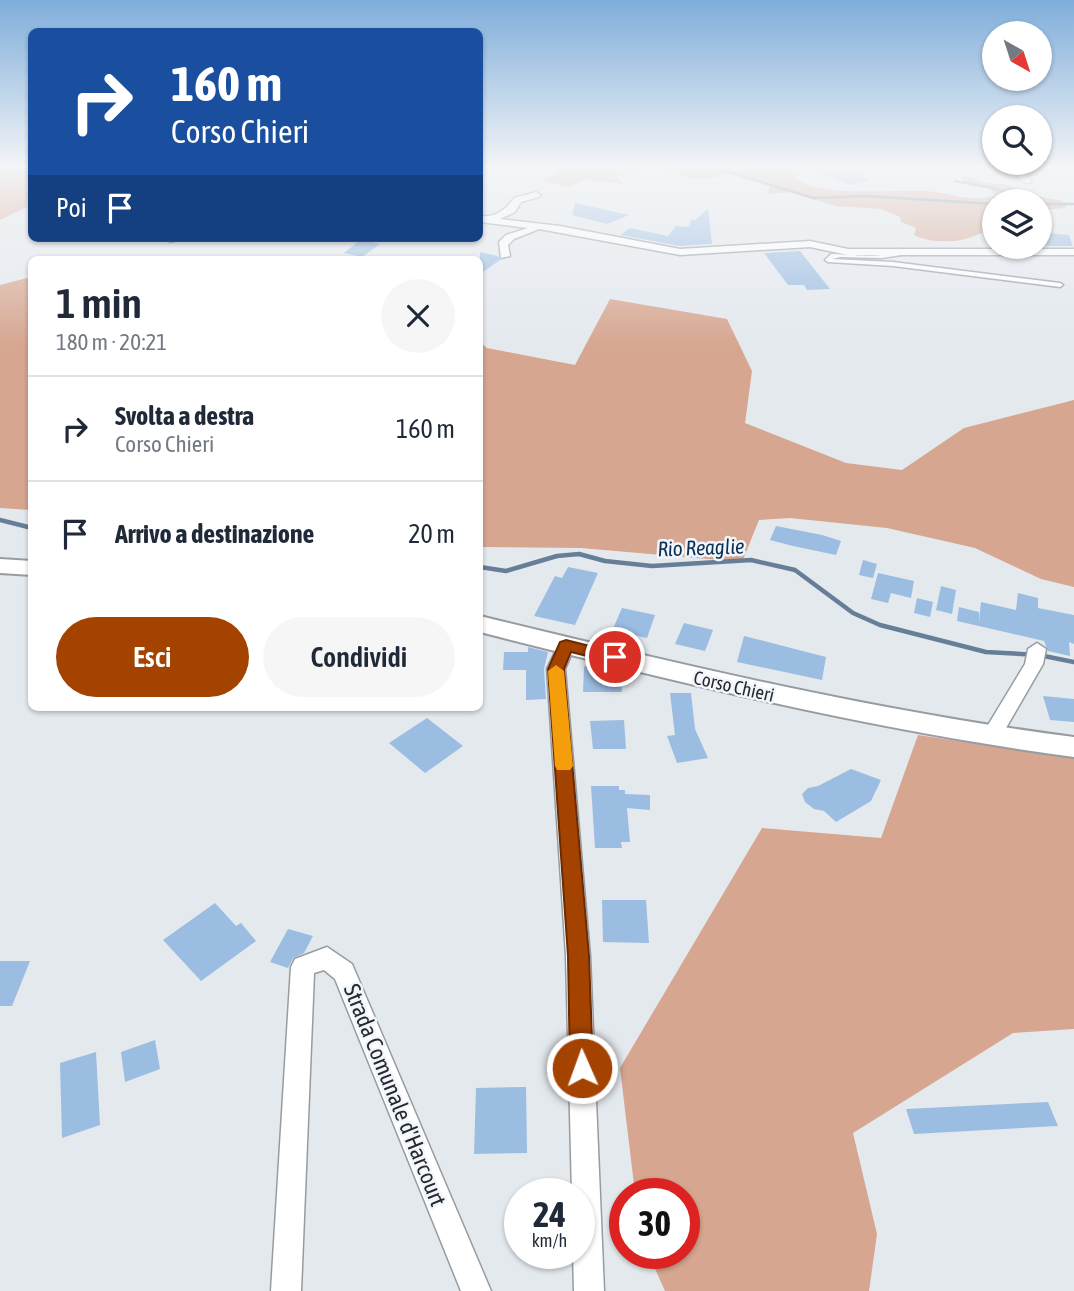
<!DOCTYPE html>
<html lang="it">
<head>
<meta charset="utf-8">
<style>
	body { margin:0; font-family:"Asap Condensed",sans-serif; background:#f6f6f7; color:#1f2937; height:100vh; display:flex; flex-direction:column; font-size:26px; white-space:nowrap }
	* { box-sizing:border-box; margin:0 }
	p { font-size:23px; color:#747a83 }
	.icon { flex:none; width:38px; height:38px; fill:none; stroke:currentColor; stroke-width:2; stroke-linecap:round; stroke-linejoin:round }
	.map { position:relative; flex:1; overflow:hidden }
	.panel { position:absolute; left:28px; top:256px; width:455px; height:455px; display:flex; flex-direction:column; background:#fff; border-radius:10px; box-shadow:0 2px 5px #0004 }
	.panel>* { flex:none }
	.top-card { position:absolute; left:28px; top:28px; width:455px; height:214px; border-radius:10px; box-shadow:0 2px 5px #0004; background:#1a4fa0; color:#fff; overflow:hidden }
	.needle { width:46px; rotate:141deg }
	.controls { position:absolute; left:982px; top:21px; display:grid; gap:14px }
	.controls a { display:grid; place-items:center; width:70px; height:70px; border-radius:50%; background:#fff; box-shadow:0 2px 5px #0004; font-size:35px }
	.speed { position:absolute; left:504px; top:1178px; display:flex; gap:14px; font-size:35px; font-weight:700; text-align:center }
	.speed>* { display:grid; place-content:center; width:91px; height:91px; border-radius:50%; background:#fff; box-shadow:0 2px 5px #0004; line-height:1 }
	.speed small { font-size:18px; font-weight:400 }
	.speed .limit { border:10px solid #d22; background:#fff; color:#111 }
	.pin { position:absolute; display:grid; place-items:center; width:60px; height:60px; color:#fff; margin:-30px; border:4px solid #fff; border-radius:50%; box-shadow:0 2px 7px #0007 }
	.me { position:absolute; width:77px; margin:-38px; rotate:358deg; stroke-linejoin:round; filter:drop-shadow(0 0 5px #0008) }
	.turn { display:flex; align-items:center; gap:24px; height:147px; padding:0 28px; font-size:32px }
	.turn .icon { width:91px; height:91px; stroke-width:2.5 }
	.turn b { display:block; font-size:49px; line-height:60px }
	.then { display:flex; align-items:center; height:66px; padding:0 28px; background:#0003; gap:14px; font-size:26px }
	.round { display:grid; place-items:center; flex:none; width:74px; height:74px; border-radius:37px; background:#f6f6f7 }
	.overview { display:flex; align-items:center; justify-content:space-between; height:119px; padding:0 28px }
	h1 { font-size:42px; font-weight:600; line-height:52px }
	.action { display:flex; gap:14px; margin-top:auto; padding:14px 28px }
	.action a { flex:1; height:80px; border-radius:42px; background:#a44200; color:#fff; font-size:28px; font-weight:600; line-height:80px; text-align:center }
	.action a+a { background:#f6f6f7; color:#1f2937 }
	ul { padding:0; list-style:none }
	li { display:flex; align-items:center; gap:21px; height:105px; padding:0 28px; border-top:2px solid #e0e1e3 }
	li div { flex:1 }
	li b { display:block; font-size:26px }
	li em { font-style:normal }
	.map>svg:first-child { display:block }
	.forest { fill:#d6a690 }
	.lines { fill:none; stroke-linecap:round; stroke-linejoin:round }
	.stream-far1 { stroke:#677e98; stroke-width:2.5 }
	.stream { stroke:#677e98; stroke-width:4.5 }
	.building { fill:#9bbde2 }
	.service-casing { stroke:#979ca1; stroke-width:3 }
	.minor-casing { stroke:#979ca1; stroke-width:3 }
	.secondary-casing { stroke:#979ca1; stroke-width:4 }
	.service { fill:#fff; fill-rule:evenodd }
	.minor { fill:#fff; fill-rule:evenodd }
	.secondary { fill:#fff; fill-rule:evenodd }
	.route { fill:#a44200; stroke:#6b2b00; stroke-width:2 }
	.slow { fill:#f59e0b }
	.labels { text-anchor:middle; stroke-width:5; stroke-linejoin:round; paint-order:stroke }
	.street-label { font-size:19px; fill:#27292b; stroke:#f1f6fc }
	.water-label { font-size:21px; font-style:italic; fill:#0b3054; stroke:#f1f6fc }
	.near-street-label { font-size:23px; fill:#27292b; stroke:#f1f6fc }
</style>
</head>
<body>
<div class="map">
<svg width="1074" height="1291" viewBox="0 0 1074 1291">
	<rect width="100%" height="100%" fill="#e4e9ee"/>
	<path class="forest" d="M0 167H32L31 205 0 220Z
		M551 167H798L801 173 793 177C822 199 889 189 925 191 949 192 969 203 994 196L991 189 968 185 961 178 965 175 985 183 1010 185 1021 194 1060 200 1067 204 1065 208 1043 210H1040V201H994V231C985 231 980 234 972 237 957 243 928 243 914 235L916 228 901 222 900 217 881 209 836 206 789 192 769 194V184L746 180 733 173 708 179H691L659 168 648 167 616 176 624 184 586 180 567 187 541 180 558 173Z
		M31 277V510L0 508V285Z
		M610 299 727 319 752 371 745 423 846 463 902 470 964 428 1074 400V587L1041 579 975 548 887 528 790 518 759 520 742 562 581 548 480 547V342L487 348 575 365Z
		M918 735 1074 758V1029L1013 1033 853 1133 877 1234 869 1291H665L648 1253H684V1194L635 1193 620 1068 762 828 881 838Z"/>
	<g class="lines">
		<path class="stream-far1" d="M713 167 813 198 866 196 994 204
			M955 181 994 188 1028 201
			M1040 204H1074"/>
		<path class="stream" d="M0 520 32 528
			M480 567 506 571 557 556 579 554 605 561 652 566 751 560 795 570 853 613 880 625 986 652 1039 655 1074 662"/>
	</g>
	<path class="building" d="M817 172 843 175 858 172 869 180 849 185Z
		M575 203 629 215 607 224 572 215Z
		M708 209 712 244 680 246 620 235 630 228 668 236 676 226 689 227 691 220H695Z
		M1040 232 1069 235 1073 246H1043Z
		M360 240 380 244 362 257 344 253Z
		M800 251 830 289 807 290 804 285H788L764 253Z
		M480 252 498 256 500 260 480 274Z
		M776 526 822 535 841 541 836 555 793 546 770 540Z
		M863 560 877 564 873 578 859 575Z
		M568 567 598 573 575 625 534 616 555 576 562 578Z
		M878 573 914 581 911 598 891 593 888 603 871 599Z
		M941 586 956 590 952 614 936 610Z
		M1018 593 1038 598V608L1074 615V644L1069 642 1070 656 1048 651 1044 641 957 621 959 607 979 612V622L981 602 1016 610Z
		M917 598 933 602 930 617 914 613Z
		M622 608 655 615 647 638 612 631Z
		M684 623 713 630 705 651 675 644Z
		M744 636 826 657 822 680 737 662Z
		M528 647 548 652 544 669 546 699 526 700V670H503L504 652H528Z
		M593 663 620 670 622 692H583L584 667Z
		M670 693H691L695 729 708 758 677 763 667 736 675 735Z
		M1043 696 1074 699V722L1050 720Z
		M427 718 463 746 425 773 389 743Z
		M624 720 626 749H593L590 721Z
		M851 769 881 780 871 801 836 822 824 811 814 809 805 802 802 794 808 788 818 786Z
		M591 786H619V790H625V794L650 795V810L627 808 630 842H621L622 848H595Z
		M602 900H646L649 943 603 942Z
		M215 903 236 926 241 923 256 941 201 981 163 940Z
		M288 929 313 936 304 953 293 958 288 968 270 962Z
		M0 961H30L12 1006H0Z
		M155 1040 160 1069 125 1082 121 1052Z
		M96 1052 100 1125 62 1138 60 1063Z
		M526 1087 527 1153 474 1154 476 1088Z
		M1048 1102 1058 1126 914 1134 906 1109Z"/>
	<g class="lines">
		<g class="service-casing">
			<path id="service" d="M166 238H172L175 241 170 242Z
				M900 249 903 251 901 255 882 258 840 257 832 259 893 262 1060 283 1063 285 1060 287 893 266 828 262 825 260 831 254C848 254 888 260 900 249Z"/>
		</g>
		<g class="minor-casing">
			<path id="minor" d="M811 167H867L843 172Z
				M1024 167H1032L1027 177 1031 179V183H1025L1018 178Z
				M536 192 541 195 539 197 521 202 515 212 500 219 560 226 680 249 810 241 848 249H1074V255H848L810 247 680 255 539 229 514 239 508 245 510 256 501 258 499 242 506 235 528 228 480 222V216C494 218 506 210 514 198Z
				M566 640 575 646 565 669 590 956 604 1291H574L573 1253H579V1194H572L566 956 547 669 560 642Z
				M1037 643 1046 649 1043 664 999 740H985L982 735 1025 664 1028 649Z
				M327 947 352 964 491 1291H461L335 979 324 970 314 973 301 1291H271L291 967 295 959Z"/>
		</g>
		<g class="secondary-casing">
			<path id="secondary" d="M0 559 32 561V575L0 573Z
				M480 616C677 664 873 711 1074 737V757C872 730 676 682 480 632Z"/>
		</g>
		<use href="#service" class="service"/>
		<use href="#minor" class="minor"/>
		<use href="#secondary" class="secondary"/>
	</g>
	<linearGradient id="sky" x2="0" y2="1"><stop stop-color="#7faddb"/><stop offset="0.48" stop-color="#f3f5f7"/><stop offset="1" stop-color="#f3f5f7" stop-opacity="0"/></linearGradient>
	<rect width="1074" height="347" fill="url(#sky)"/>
	<path class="route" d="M566 640 621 654 624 657 615 663 571 652 564 669 589 956 593 1068 590 1076 582 1079 574 1076 570 1068 568 956 548 669 560 642Z"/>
	<path class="slow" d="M556 665 564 671 573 766 570 770H557L555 766 548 671Z"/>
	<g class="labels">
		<g class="street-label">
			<text transform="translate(734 686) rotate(13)" y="7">Corso Chieri</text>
		</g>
		<g class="water-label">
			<text transform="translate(701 548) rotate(-2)" y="7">Rio Reaglie</text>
		</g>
		<g class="near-street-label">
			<text transform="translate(395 1095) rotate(68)" y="8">Strada Comunale d'Harcourt</text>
		</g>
	</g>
</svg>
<div class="controls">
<a><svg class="needle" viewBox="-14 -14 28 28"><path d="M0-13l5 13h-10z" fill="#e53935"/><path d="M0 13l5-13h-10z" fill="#747a83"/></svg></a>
<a><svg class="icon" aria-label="search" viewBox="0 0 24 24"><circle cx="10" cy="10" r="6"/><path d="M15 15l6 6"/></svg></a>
<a><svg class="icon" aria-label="layers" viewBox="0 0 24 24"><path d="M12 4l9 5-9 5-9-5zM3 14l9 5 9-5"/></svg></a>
</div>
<div class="speed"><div>24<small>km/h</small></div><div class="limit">30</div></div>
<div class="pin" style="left:615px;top:657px;background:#d93025"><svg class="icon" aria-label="arrive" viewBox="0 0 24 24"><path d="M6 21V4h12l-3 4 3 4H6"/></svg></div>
<svg class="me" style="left:582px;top:1068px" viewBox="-20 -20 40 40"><circle r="17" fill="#a44200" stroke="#fff" stroke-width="3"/><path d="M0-11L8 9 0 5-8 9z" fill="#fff"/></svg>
<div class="top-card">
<div class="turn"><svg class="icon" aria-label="right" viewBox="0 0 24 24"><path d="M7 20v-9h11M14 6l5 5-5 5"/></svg><div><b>160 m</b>Corso Chieri</div></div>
<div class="then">Poi<svg class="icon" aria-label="arrive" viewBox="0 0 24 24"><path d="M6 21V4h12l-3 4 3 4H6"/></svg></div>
</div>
<section class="panel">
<div class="overview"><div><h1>1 min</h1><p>180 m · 20:21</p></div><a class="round"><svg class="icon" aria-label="close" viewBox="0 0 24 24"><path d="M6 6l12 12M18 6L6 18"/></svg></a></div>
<ul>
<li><svg class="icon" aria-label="right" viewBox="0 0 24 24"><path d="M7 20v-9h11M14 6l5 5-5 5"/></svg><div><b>Svolta a destra</b><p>Corso Chieri</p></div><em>160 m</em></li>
<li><svg class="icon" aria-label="arrive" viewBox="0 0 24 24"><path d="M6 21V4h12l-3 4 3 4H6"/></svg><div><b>Arrivo a destinazione</b></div><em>20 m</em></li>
</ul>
<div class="action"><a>Esci</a><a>Condividi</a></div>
</section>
</div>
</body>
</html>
